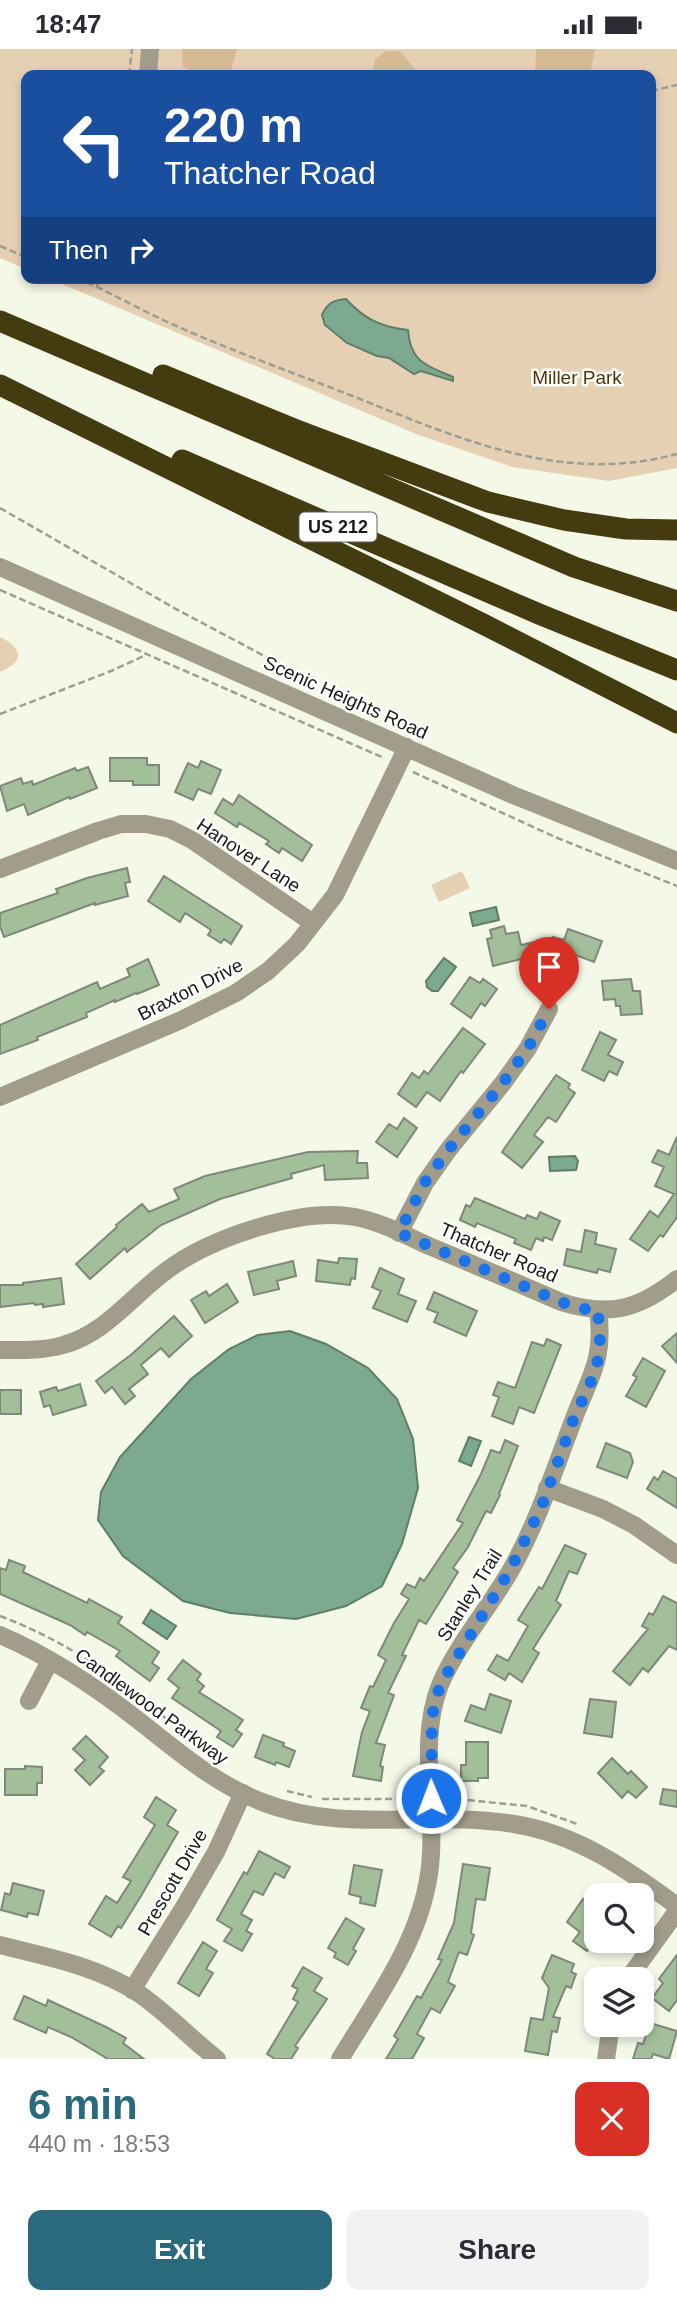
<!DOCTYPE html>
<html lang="en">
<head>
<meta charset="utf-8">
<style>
	body { margin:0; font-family:Arial,sans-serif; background:#f2f2f3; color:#2b2b33; height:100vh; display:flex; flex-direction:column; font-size:26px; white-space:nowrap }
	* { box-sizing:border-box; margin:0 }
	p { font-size:23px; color:#7c7c81 }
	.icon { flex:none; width:38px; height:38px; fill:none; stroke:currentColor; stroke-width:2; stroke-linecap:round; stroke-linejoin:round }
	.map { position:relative; height:2010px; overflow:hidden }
	.details { display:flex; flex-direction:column; background:#fff; flex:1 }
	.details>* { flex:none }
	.banner { position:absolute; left:21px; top:21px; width:635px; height:214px; border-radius:14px; box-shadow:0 4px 10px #0003; background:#1a4fa0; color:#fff; overflow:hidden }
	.buttons { position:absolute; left:584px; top:1834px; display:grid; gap:14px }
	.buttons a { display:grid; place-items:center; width:70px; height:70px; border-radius:14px; background:#fff; box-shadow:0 4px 10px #0003; font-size:35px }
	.pin { position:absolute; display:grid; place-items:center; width:60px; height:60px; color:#fff; margin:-72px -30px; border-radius:50% 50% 50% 0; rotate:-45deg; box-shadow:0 0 7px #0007 }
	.pin .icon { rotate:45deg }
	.me { position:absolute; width:77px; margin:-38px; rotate:359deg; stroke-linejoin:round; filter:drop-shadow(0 0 5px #0008) }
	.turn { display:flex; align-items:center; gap:24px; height:147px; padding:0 28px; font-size:32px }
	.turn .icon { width:91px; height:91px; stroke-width:2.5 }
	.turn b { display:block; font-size:49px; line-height:60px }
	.then { display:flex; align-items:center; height:66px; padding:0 28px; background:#0003; gap:14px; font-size:26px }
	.round { display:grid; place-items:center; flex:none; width:74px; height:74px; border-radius:14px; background:#f2f2f3 }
	.summary { display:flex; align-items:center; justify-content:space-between; height:119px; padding:0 28px }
	h1 { font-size:42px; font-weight:700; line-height:52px; color:#296a7d }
	.action { display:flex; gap:14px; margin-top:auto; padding:14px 28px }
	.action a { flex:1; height:80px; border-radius:14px; background:#296a7d; color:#fff; font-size:28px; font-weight:700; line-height:80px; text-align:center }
	.action a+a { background:#f2f2f3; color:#2b2b33 }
	.status { display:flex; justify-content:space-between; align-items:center; height:49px; padding:0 35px; background:#fff; direction:ltr }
	.status svg { height:19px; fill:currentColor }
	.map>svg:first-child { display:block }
	.green { fill:#e5d0b4 }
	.forest { fill:#d6ba93 }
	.water { fill:#7ca98f; stroke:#5e7e6a; stroke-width:2 }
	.building { fill:#a2bf99; stroke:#7e887b; stroke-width:2 }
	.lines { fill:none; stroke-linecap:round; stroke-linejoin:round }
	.path { stroke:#9b9e92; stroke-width:2.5; stroke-dasharray:7 3.5; stroke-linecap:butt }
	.minor { stroke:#a19d8a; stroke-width:18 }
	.tertiary { stroke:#a19d8a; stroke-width:18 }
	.motorway { stroke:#453b10; stroke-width:21 }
	.route { stroke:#1a73e8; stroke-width:12; stroke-dasharray:0 21.6 }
	.labels { text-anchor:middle; stroke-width:5; stroke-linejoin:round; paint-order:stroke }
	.shield { fill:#fff; stroke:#5e5f5b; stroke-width:2 }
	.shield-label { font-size:18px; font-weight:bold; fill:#191b15 }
	.park-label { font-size:19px; fill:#513502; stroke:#fff }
	.street-label { font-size:19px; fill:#191b15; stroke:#fff }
</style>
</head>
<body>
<div class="status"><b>18:47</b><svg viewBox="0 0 49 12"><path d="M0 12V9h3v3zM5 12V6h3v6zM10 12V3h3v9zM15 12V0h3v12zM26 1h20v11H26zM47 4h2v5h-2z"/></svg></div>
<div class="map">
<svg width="677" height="2010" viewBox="0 0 677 2010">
	<rect width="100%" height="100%" fill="#f4f8e7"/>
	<path class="green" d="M0 0H677V419L609 432 512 418 416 385 48 229H651V26H26V220L0 209Z
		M0 588C23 599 25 613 0 623Z
		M462 822 470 839 439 853 431 836Z"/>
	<path class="forest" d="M182 0H237L230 26H203L183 18Z
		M536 0H595L590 26H535Z
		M386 2H400L420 26H367L373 22 375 10Z"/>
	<path class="water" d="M346 250C364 270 381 278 408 281 410 313 427 317 453 328V332L421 322 414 325 389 309 377 307 347 294 325 276 322 266C327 254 334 251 346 250Z
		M496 858 499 871 473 877 470 864Z
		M444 909 456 918 438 942H432L427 938 426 932Z
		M575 1107 578 1112 576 1121 550 1122 549 1108Z
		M290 1282 326 1295 368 1319 397 1350 413 1390 418 1439 402 1495 382 1537 346 1557 296 1570 230 1564 183 1552 123 1507 98 1471 101 1443 120 1408 191 1330 229 1300 258 1286Z
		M469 1388 481 1392 471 1417 459 1412Z
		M151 1561 176 1577 167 1590 143 1574Z"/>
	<path class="building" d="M110 709H147V716H159V736H133V732H110Z
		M201 712 221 721 211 745 198 740 193 751 175 743 188 714 198 719Z
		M88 718 97 739 70 750 69 748 28 766 24 755 7 762 0 737 21 729 23 735 32 732 33 736 75 719 77 722Z
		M239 746 312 796 302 812 282 799 279 804 266 795 269 792 239 774 237 778 215 764 223 750 233 756Z
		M127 819 130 833 125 834 128 847 95 856V854L4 888 0 877V864L58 844 56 840 87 829Z
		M164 827 242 877 231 895 224 890 221 894 208 886 211 881 185 864 180 873 148 852Z
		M504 877 506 885 518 883 521 896 535 893 538 906 493 917 487 890 492 889 490 881Z
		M568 880 602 892 594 913 573 905 571 911 548 903 553 888 564 891Z
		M148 910 159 936 137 945 136 944 115 953V951L86 964 87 968 37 988 38 991 0 1005V976L97 933 100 940 130 927 127 920Z
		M470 928 480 934 483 930 497 940 485 957 481 954 471 969 451 955Z
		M631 930 633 942H640L642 965 621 966 620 957H616L615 950 604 951 602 932Z
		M463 979 485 995 463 1024 461 1022 440 1052 427 1043 416 1058 398 1045 412 1024 419 1029 424 1022 428 1025Z
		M600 983 616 991 608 1006 623 1013 617 1026 609 1022 604 1032 582 1021Z
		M556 1026 570 1035 568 1039 575 1044 556 1073 548 1068 534 1086 543 1093 522 1119 502 1103Z
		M404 1069 417 1079 397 1108 376 1093 389 1075 397 1080Z
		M677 1088V1168L663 1188 660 1186 648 1202 630 1190 650 1162 658 1168 674 1145 655 1137 664 1118 652 1113 658 1101 669 1106Z
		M358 1102 357 1114H367L368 1129 325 1131 324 1116 291 1125 292 1129 220 1150 161 1176 127 1203 125 1199 90 1230 76 1215 117 1178 116 1176 142 1155 149 1163 179 1150 174 1140 205 1127 308 1103Z
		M475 1149 525 1170 527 1166 537 1170 540 1163 560 1172 552 1191 544 1188 543 1192 536 1189 531 1201 514 1194 516 1190 477 1174 475 1178 460 1171 466 1156 470 1158Z
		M585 1181 597 1184 595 1195 616 1200 610 1223 598 1220 597 1224 564 1216 567 1200 581 1203Z
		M339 1209 357 1210 355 1230 351 1229 350 1236 316 1232 318 1211 338 1214Z
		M293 1212 296 1227 277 1232 279 1240 254 1246 248 1223Z
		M380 1219 404 1230 398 1245 416 1252 407 1273 373 1259 381 1242 372 1238Z
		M61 1229 64 1255 43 1258V1255L35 1256 34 1254 0 1258V1236H23V1234Z
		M227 1235 238 1253 205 1274 191 1251 206 1242 209 1247Z
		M434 1243 477 1262 466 1287 434 1273 438 1264 427 1260Z
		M174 1267 192 1287 169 1308 161 1299 141 1316 148 1325 129 1340 135 1347 125 1355 112 1338 105 1344 96 1332 132 1305Z
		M677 1284V1314L662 1297Z
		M547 1290 561 1296 534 1364 519 1358 513 1375 492 1367 499 1348 493 1346 498 1333 515 1339 532 1293 544 1297Z
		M643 1309 665 1322 646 1358 626 1347 637 1328 633 1326Z
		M80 1335 86 1356 53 1366 50 1356 44 1358 40 1343 56 1338 58 1342Z
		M0 1341H21V1365H0Z
		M505 1391 518 1397 499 1445 500 1446 491 1464 486 1462 468 1498 453 1519 458 1523 426 1575 419 1571 402 1606 406 1607 388 1644 394 1646 376 1694 385 1696 380 1717 383 1718 381 1732 353 1727 362 1683 370 1662 361 1659 370 1637 373 1638 386 1611 378 1606 394 1574 409 1550 401 1545 407 1535 415 1539 420 1529 424 1532 463 1474 457 1471 481 1425 491 1401 500 1404Z
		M606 1394 630 1404 633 1413 627 1429 597 1418Z
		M663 1422 677 1430V1459L647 1440 654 1428 658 1431Z
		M565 1496 586 1505 577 1525 569 1522 556 1552 561 1556 533 1600 539 1604 522 1633 509 1624 505 1631 488 1621 497 1606 508 1612 528 1577 518 1571 539 1538 542 1540Z
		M9 1511 25 1517 23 1523 87 1554 89 1550 122 1568 118 1574 159 1603 152 1614 159 1619 150 1632 116 1607 120 1602 87 1583 85 1586 70 1576 0 1545V1519L6 1521Z
		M663 1547 677 1554V1601L669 1597 648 1623 643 1619 630 1636 613 1622 648 1580 642 1577 649 1564 653 1566Z
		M183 1611 201 1625 197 1631 204 1637 199 1643 243 1671 236 1681 242 1685 233 1698 217 1688 221 1682 172 1649 179 1639 168 1630Z
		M490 1645 511 1652 501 1684 465 1672 471 1656 485 1661Z
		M590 1650 616 1653 612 1688 584 1684Z
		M263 1686 284 1694 283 1697 295 1702 289 1718 276 1713 275 1716 255 1708Z
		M86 1687 108 1708 99 1718 104 1722 90 1736 75 1721 85 1711 73 1700Z
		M466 1693H488V1729H478V1732H461V1716H466Z
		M612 1709 628 1725 631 1722 647 1738 636 1749 628 1742 622 1749 598 1724Z
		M25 1717 42 1718V1734H37V1746H5V1720H25Z
		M663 1740 677 1742V1758L660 1755Z
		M156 1748 176 1761 167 1776 178 1783 141 1847 121 1879 118 1877 111 1888 89 1875 106 1847 117 1854 131 1832 123 1828 155 1776 144 1768Z
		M259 1802 290 1818 284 1829 275 1824 263 1846 254 1842 241 1865 252 1871 246 1882 252 1885 242 1902 224 1892 232 1880 217 1871 244 1823 247 1825Z
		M463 1815 490 1819 485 1851 476 1850 471 1884 474 1886 467 1906 459 1903 448 1933 455 1937 440 1964 431 1959 417 1985 424 1989 412 2010H386L398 1990 394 1987 417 1947 421 1949 442 1911 438 1910 454 1874Z
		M354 1816 382 1821 375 1857 360 1854 361 1848 349 1845Z
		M13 1834 44 1842 38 1866 28 1864 27 1868 1 1861 5 1844 10 1846Z
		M583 1850 597 1860V1878L592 1886 596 1889 587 1902 573 1892 580 1883 567 1873Z
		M346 1869 364 1880 353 1900 356 1902 348 1916 334 1908 336 1904 328 1899Z
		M203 1893 217 1902 206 1920 213 1924 199 1947 178 1934Z
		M552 1906 574 1915 571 1923 576 1925 571 1939 566 1937 553 1968 560 1969 557 1983 552 1982 548 2006 525 2002 531 1969 543 1971 549 1939 542 1929Z
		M677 1906V1951L669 1962 652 1949 663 1934 659 1930Z
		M303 1918 322 1929 314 1942 327 1950 295 1997 298 1999 291 2010H275L267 2005 298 1953 293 1950 298 1940 292 1937Z
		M24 1947 46 1957 48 1951 106 1978 126 1989 123 1994 144 2010H108L71 1988 48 1978 46 1984 14 1970Z
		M650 1974 677 1982 669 2010 653 2005 651 2010H633L638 1994 643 1995Z"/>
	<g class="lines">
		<path class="path" d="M129 26 132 0
			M651 42 677 36
			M0 197 26 208
			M77 229C110 243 140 261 172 275 232 302 294 324 355 348 460 390 562 436 677 405
			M97 237 100 229
			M0 459 174 559 368 662
			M0 541 384 709
			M0 665 111 622 146 606
			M413 723 555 788 677 837
			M0 1567C64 1591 120 1629 171 1674
			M287 1742 312 1748
			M447 1749 527 1757 577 1775
			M322 1750H413"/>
		<path class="minor" d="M148 26 150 0
			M0 820 98 782 121 775H146L170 780 192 791 313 874
			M399 1184 425 1134 449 1100 503 1034 528 999 549 960
			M0 1301C20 1301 43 1302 63 1296 105 1285 132 1247 166 1222 210 1189 300 1158 355 1168 381 1173 405 1186 429 1197 473 1215 517 1234 561 1253 609 1268 638 1261 677 1230
			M547 1439 603 1460 634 1476 677 1506
			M29 1652 50 1612
			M0 1896C47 1908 97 1917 138 1944 166 1963 190 1989 217 2010
			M628 1930 677 1862
			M132 1941 184 1858 216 1803 243 1744
			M340 2010C375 1952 419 1894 429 1825 438 1765 417 1693 440 1636 458 1594 490 1558 512 1519 538 1472 554 1422 573 1372 589 1328 605 1313 598 1261
			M606 2010 611 1976"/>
		<path class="tertiary" d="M0 518 513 746 677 812
			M0 1048 179 972 236 944 268 922 297 895 335 846 407 698
			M0 1586C52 1608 100 1641 143 1675 181 1705 216 1735 262 1753 343 1785 430 1761 514 1775 577 1785 627 1820 677 1857"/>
		<path class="motorway" d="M0 272 574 518 677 552
			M163 326 294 380 488 453 564 471 626 480 677 481
			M0 336 483 575 677 674
			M182 411 539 565 677 621"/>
	</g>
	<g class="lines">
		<path class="route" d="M431 1749 432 1667 440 1636 510 1521 541 1459 574 1369 590 1335 597 1315 600 1293 598 1261 585 1260 561 1253 399 1184 425 1133 449 1100 503 1034 528 999 549 960"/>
	</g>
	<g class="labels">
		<rect class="shield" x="299.5" y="463.5" width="77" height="29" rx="5"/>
		<g class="shield-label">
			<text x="338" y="484">US 212</text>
		</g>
		<g class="park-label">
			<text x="577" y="335">Miller Park</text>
		</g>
		<g class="street-label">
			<text transform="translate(346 648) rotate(24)" y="7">Scenic Heights Road</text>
			<text transform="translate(249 806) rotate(33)" y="7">Hanover Lane</text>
			<text transform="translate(190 940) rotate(-27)" y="7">Braxton Drive</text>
			<text transform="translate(499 1203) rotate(23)" y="7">Thatcher Road</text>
			<text transform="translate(469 1546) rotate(-58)" y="7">Stanley Trail</text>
			<text transform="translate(152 1657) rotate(36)" y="7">Candlewood Parkway</text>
			<text transform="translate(172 1833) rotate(-60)" y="7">Prescott Drive</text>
		</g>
	</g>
</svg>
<div class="buttons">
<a><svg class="icon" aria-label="search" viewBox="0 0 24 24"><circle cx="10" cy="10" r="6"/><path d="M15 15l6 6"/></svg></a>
<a><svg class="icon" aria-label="layers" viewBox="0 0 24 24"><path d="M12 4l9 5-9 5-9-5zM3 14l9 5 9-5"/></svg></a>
</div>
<div class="pin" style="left:549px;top:960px;background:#d93025"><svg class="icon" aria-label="arrive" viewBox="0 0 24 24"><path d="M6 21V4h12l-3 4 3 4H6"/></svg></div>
<svg class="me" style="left:431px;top:1749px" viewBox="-20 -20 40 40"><circle r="17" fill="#1a73e8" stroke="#fff" stroke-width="3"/><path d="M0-11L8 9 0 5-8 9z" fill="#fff"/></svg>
<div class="banner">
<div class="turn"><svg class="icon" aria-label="left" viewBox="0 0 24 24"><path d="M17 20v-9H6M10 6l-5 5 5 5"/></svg><div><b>220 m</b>Thatcher Road</div></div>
<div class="then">Then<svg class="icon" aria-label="right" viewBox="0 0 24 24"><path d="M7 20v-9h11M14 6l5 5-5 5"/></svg></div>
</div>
</div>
<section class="details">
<div class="summary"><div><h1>6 min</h1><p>440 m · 18:53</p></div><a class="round" style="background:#d93025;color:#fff"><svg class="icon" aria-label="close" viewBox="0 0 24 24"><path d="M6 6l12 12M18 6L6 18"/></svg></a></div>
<div class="action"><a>Exit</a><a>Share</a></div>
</section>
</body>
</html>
